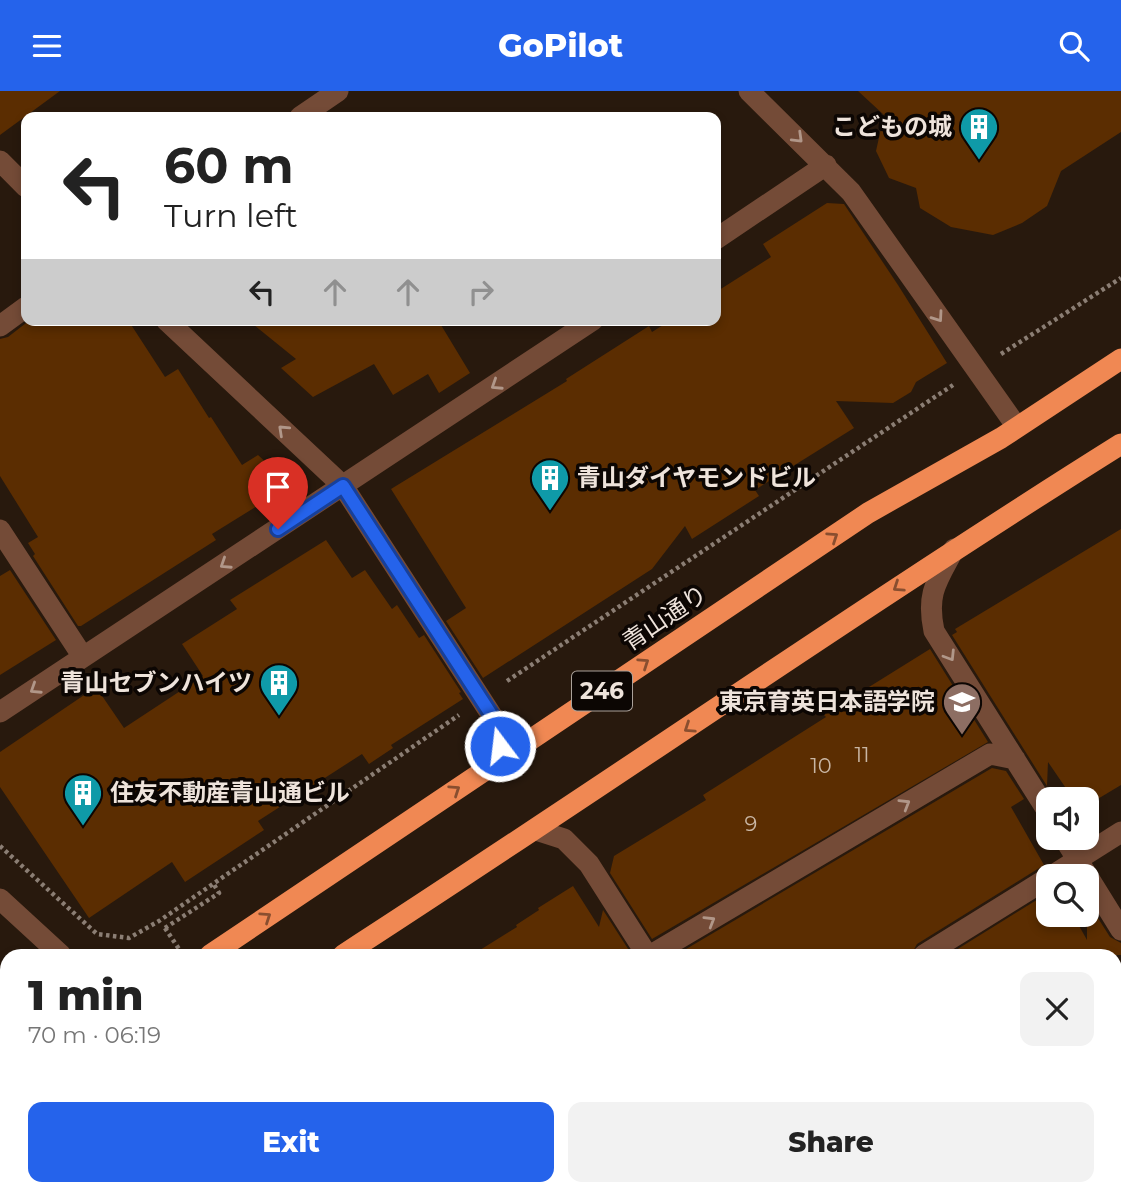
<!DOCTYPE html>
<html lang="en">
<head>
<meta charset="utf-8">
<style>
	body { margin:0; font-family:Montserrat,"Noto Sans JP",sans-serif; background:#f2f2f2; color:#222; height:100vh; display:flex; flex-direction:column; font-size:26px; white-space:nowrap }
	* { box-sizing:border-box; margin:0 }
	p { font-size:23px; color:#767676 }
	.icon { flex:none; width:38px; height:38px; fill:none; stroke:currentColor; stroke-width:2; stroke-linecap:round; stroke-linejoin:round }
	.map { position:relative; flex:1; overflow:hidden }
	.side { position:absolute; left:0px; top:858px; width:1122px; height:247px; display:flex; flex-direction:column; background:#fff; border-radius:21px 21px 0 0; box-shadow:0 4px 10px #0003 }
	.side>* { flex:none }
	.banner { position:absolute; left:21px; top:21px; width:700px; height:214px; border-radius:14px; box-shadow:0 4px 10px #0003; background:#fff; color:#222; overflow:hidden }
	.controls { position:absolute; left:1036px; top:696px; display:grid; gap:14px }
	.controls a { display:grid; place-items:center; width:63px; height:63px; border-radius:14px; background:#fff; box-shadow:0 4px 10px #0003; font-size:35px }
	.pin { position:absolute; display:grid; place-items:center; width:60px; height:60px; color:#fff; margin:-72px -30px; border-radius:50% 50% 50% 0; rotate:-45deg; box-shadow:0 0 7px #0007 }
	.pin .icon { rotate:45deg }
	.me { position:absolute; width:77px; margin:-38px; rotate:345deg; stroke-linejoin:round; filter:drop-shadow(0 0 5px #0008) }
	.turn { display:flex; align-items:center; gap:24px; height:147px; padding:0 28px; font-size:32px }
	.turn .icon { width:91px; height:91px; stroke-width:2.5 }
	.turn b { display:block; font-size:49px; line-height:60px }
	.lanes { display:flex; align-items:center; height:66px; padding:0 28px; background:#0003; justify-content:center; gap:35px; direction:ltr }
	.lanes .off { opacity:.35 }
	.round { display:grid; place-items:center; flex:none; width:74px; height:74px; border-radius:14px; background:#f2f2f2 }
	.overview { display:flex; align-items:center; justify-content:space-between; height:119px; padding:0 28px }
	h1 { font-size:42px; font-weight:800; line-height:52px }
	.primary-button { display:flex; gap:14px; margin-top:auto; padding:14px 28px }
	.primary-button a { flex:1; height:80px; border-radius:14px; background:#2563eb; color:#fff; font-size:28px; font-weight:800; line-height:80px; text-align:center }
	.primary-button a+a { background:#f2f2f2; color:#222 }
	header { display:flex; justify-content:space-between; align-items:center; height:91px; padding:0 28px; background:#2563eb; color:#fff; font-size:32px; font-weight:800 }
	.map>svg:first-child { display:block }
	.building { fill:#5b2d01 }
	.lines { fill:none; stroke-linecap:round; stroke-linejoin:round }
	.path { stroke:#8b7e74; stroke-width:4.5; stroke-dasharray:3.5 3.5; stroke-linecap:butt }
	.minor { stroke:#744b37; stroke-width:21 }
	.highway { stroke:#f08853; stroke-width:21 }
	.path-bridge { stroke:#8b7e74; stroke-width:4.5; stroke-dasharray:3.5 3.5; stroke-linecap:butt }
	.oneway { stroke:#b19789 }
	.oneway2 { stroke:#894e2f }
	.route-casing { stroke:#184099; stroke-width:18 }
	.route { stroke:#2563eb; stroke-width:12 }
	.labels { text-anchor:middle; stroke-width:7; stroke-linejoin:round; paint-order:stroke }
	.number-label { font-size:21px; fill:#c9b6a4 }
	.shield { fill:#0c0603; stroke:#aaa19a; stroke-width:2 }
	.shield-label { font-size:23px; font-weight:bold; fill:#eee3db }
	.poi-label { font-size:24px; font-weight:bold; fill:#eee3db; stroke:#0c0603; text-anchor:end }
	.street-label { font-size:24px; fill:#eee3db; stroke:#0c0603 }
</style>
</head>
<body>
<header><svg class="icon" aria-label="menu" viewBox="0 0 24 24"><path d="M4 6h16M4 12h16M4 18h16"/></svg>GoPilot<svg class="icon" aria-label="search" viewBox="0 0 24 24"><circle cx="10" cy="10" r="6"/><path d="M15 15l6 6"/></svg></header>
<div class="map">
<svg width="1121" height="1103" viewBox="0 0 1121 1103">
	<rect width="100%" height="100%" fill="#28190d"/>
	<path class="building" d="M0 0H60L0 44Z
		M858 0H1121V41L1061 80 1047 115 1022 132 993 144 951 136 920 117 916 97 889 87 876 60 884 24Z
		M827 112 844 113 898 194 947 272 916 291 911 301 893 312 836 310 854 337 755 399 759 405 692 448 685 435 652 478 483 587 446 530 466 517 391 398 567 290 566 288 649 235 652 241 671 229H716V201L771 166 763 153Z
		M30 229H128L165 286 178 278 209 327 211 326 242 374 258 364 291 394 212 443 216 449 81 535H78L33 465 35 463 28 452 38 446 0 385V248L8 246Z
		M248 229H438L470 282 439 302 428 283 393 304 374 273 313 306 281 277 296 268Z
		M1121 438V694L1096 709H1074L1048 671 1047 695 952 544 957 541 955 538Z
		M326 449 352 487 365 479 392 518 397 514 419 547 424 544 461 601 459 602 463 608 391 654 393 657 369 673 362 663 258 730 264 739 185 791 172 771 89 827 0 696V661L96 596 124 637 203 585 182 553 237 518 230 509Z
		M10 479 56 549 0 584V485Z
		M930 558 988 651 652 848 610 782 614 765 706 709 703 704 826 626 824 624Z
		M992 677 1006 680 1024 708 1011 716 1044 774 917 853 911 864H676Z
		M573 795 599 836 603 819 632 864H472L517 836 516 834 539 819 538 817Z
		M1048 802V824H1073L1087 849V824H1096L1110 846 1121 852V864H948Z"/>
	<g class="lines">
		<path class="path" d="M1001 263 1121 187
			M507 590 953 294
			M0 755 97 843 129 847 159 830 459 624
			M165 837 219 802 213 792"/>
		<path class="minor" d="M749 0 851 101 1017 336
			M300 26 338 0
			M0 70 26 96
			M716 148 826 74
			M166 229 343 395 496 631 500 655 489 675
			M0 235 26 216
			M0 439 83 566
			M954 458C937 490 926 502 934 540L1048 721
			M0 621 593 229
			M536 739 564 748 589 773 647 864
			M1064 747 1121 839
			M1050 786 1121 741
			M0 808 61 864
			M651 864 990 663 1015 668
			M924 864 1048 787
			M0 965 7 964
			M1115 1077 1121 1073
			M228 1097 232 1103
			M789 1097 793 1103
			M534 1103 544 1097
			M1070 1103 1080 1097"/>
		<path class="highway" d="M210 864 868 422 1001 347 1121 268
			M343 864C603 696 858 518 1121 353
			M0 1055 7 1048
			M46 1103 51 1097"/>
		<path class="path-bridge" d="M165 837 183 864"/>
	</g>
	<defs><path id="oneway-chevron" d="M-2-3.5L2.5 0L-2 3.5" fill="none" stroke-width="1.6" stroke-linecap="round" stroke-linejoin="round" transform="scale(1.75)"/></defs>
	<g class="oneway">
		<use href="#oneway-chevron" transform="translate(798 47) rotate(44)"/>
		<use href="#oneway-chevron" transform="translate(938 226) rotate(55)"/>
		<use href="#oneway-chevron" transform="translate(496 294) rotate(147)"/>
		<use href="#oneway-chevron" transform="translate(283 339) rotate(-137)"/>
		<use href="#oneway-chevron" transform="translate(225 473) rotate(147)"/>
		<use href="#oneway-chevron" transform="translate(950 565) rotate(58)"/>
		<use href="#oneway-chevron" transform="translate(35 598) rotate(147)"/>
		<use href="#oneway-chevron" transform="translate(905 713) rotate(-31)"/>
		<use href="#oneway-chevron" transform="translate(710 830) rotate(-31)"/>
	</g>
	<g class="oneway2">
		<use href="#oneway-chevron" transform="translate(833 446) rotate(-34)"/>
		<use href="#oneway-chevron" transform="translate(898 496) rotate(146)"/>
		<use href="#oneway-chevron" transform="translate(644 572) rotate(-34)"/>
		<use href="#oneway-chevron" transform="translate(689 637) rotate(146)"/>
		<use href="#oneway-chevron" transform="translate(455 699) rotate(-34)"/>
		<use href="#oneway-chevron" transform="translate(266 826) rotate(-34)"/>
	</g>
	<g class="lines">
		<g class="route-casing">
			<path id="route" d="M278 438 343 395 496 631 500 655"/>
		</g>
		<use href="#route" class="route"/>
	</g>
	<defs>
		<g id="building-pin" transform="scale(2.0125)"><path d="M0 17L-7.5 6A9.5 9.5 0 1 1 7.5 6Z" fill="#0f9aa8" stroke="#0c0603"/><path d="M-4-6H4V6H1V3H-1V6H-4ZM-2.5-4.3h1.7v1.8h-1.7ZM.8-4.3h1.7v1.8H.8ZM-2.5-1h1.7V.8h-1.7ZM.8-1h1.7V.8H.8Z" fill="#fff"/></g>
		<g id="university-pin" transform="scale(2.0125)"><path d="M0 17L-7.5 6A9.5 9.5 0 1 1 7.5 6Z" fill="#8d6e63" stroke="#0c0603"/><path d="M0-5L7-2L0 1L-7-2ZM-4 1L0 2.5L4 1V4Q0 6-4 4Z" fill="#fff"/></g>
	</defs>
	<g fill-rule="evenodd">
		<use href="#building-pin" x="979" y="36"/>
		<use href="#building-pin" x="550" y="387"/>
		<use href="#building-pin" x="279" y="592"/>
		<use href="#university-pin" x="962" y="611"/>
		<use href="#building-pin" x="83" y="702"/>
	</g>
	<g class="labels">
		<g class="number-label">
			<text x="862" y="671">11</text>
			<text x="821" y="682">10</text>
			<text x="751" y="740">9</text>
		</g>
		<rect class="shield" x="572" y="580.5" width="60" height="39" rx="5"/>
		<g class="shield-label">
			<text x="602" y="608">246</text>
		</g>
		<g class="poi-label">
			<text x="952" y="44">こどもの城</text>
			<text x="577" y="395" text-anchor="start">青山ダイヤモンドビル</text>
			<text x="252" y="600">青山セブンハイツ</text>
			<text x="935" y="619">東京育英日本語学院</text>
			<text x="110" y="710" text-anchor="start">住友不動産青山通ビル</text>
		</g>
		<g class="street-label">
			<text transform="translate(665 527) rotate(-34)" y="8">青山通り</text>
		</g>
	</g>
</svg>
<div class="controls">
<a><svg class="icon" aria-label="sound" viewBox="0 0 24 24"><path d="M4 9h4l5-4v14l-5-4H4zM17 9q2 3 0 6"/></svg></a>
<a><svg class="icon" aria-label="search" viewBox="0 0 24 24"><circle cx="10" cy="10" r="6"/><path d="M15 15l6 6"/></svg></a>
</div>
<div class="pin" style="left:278px;top:438px;background:#d93025"><svg class="icon" aria-label="arrive" viewBox="0 0 24 24"><path d="M6 21V4h12l-3 4 3 4H6"/></svg></div>
<svg class="me" style="left:500px;top:655px" viewBox="-20 -20 40 40"><circle r="17" fill="#2563eb" stroke="#fff" stroke-width="3"/><path d="M0-11L8 9 0 5-8 9z" fill="#fff"/></svg>
<div class="banner">
<div class="turn"><svg class="icon" aria-label="left" viewBox="0 0 24 24"><path d="M17 20v-9H6M10 6l-5 5 5 5"/></svg><div><b>60 m</b>Turn left</div></div>
<div class="lanes"><svg class="icon" aria-label="left" viewBox="0 0 24 24"><path d="M17 20v-9H6M10 6l-5 5 5 5"/></svg><svg class="icon off" aria-label="ahead" viewBox="0 0 24 24"><path d="M12 20V5M6 11l6-6 6 6"/></svg><svg class="icon off" aria-label="ahead" viewBox="0 0 24 24"><path d="M12 20V5M6 11l6-6 6 6"/></svg><svg class="icon off" aria-label="right" viewBox="0 0 24 24"><path d="M7 20v-9h11M14 6l5 5-5 5"/></svg></div>
</div>
<section class="side">
<div class="overview"><div><h1>1 min</h1><p>70 m · 06:19</p></div><a class="round"><svg class="icon" aria-label="close" viewBox="0 0 24 24"><path d="M6 6l12 12M18 6L6 18"/></svg></a></div>
<div class="primary-button"><a>Exit</a><a>Share</a></div>
</section>
</div>
</body>
</html>
